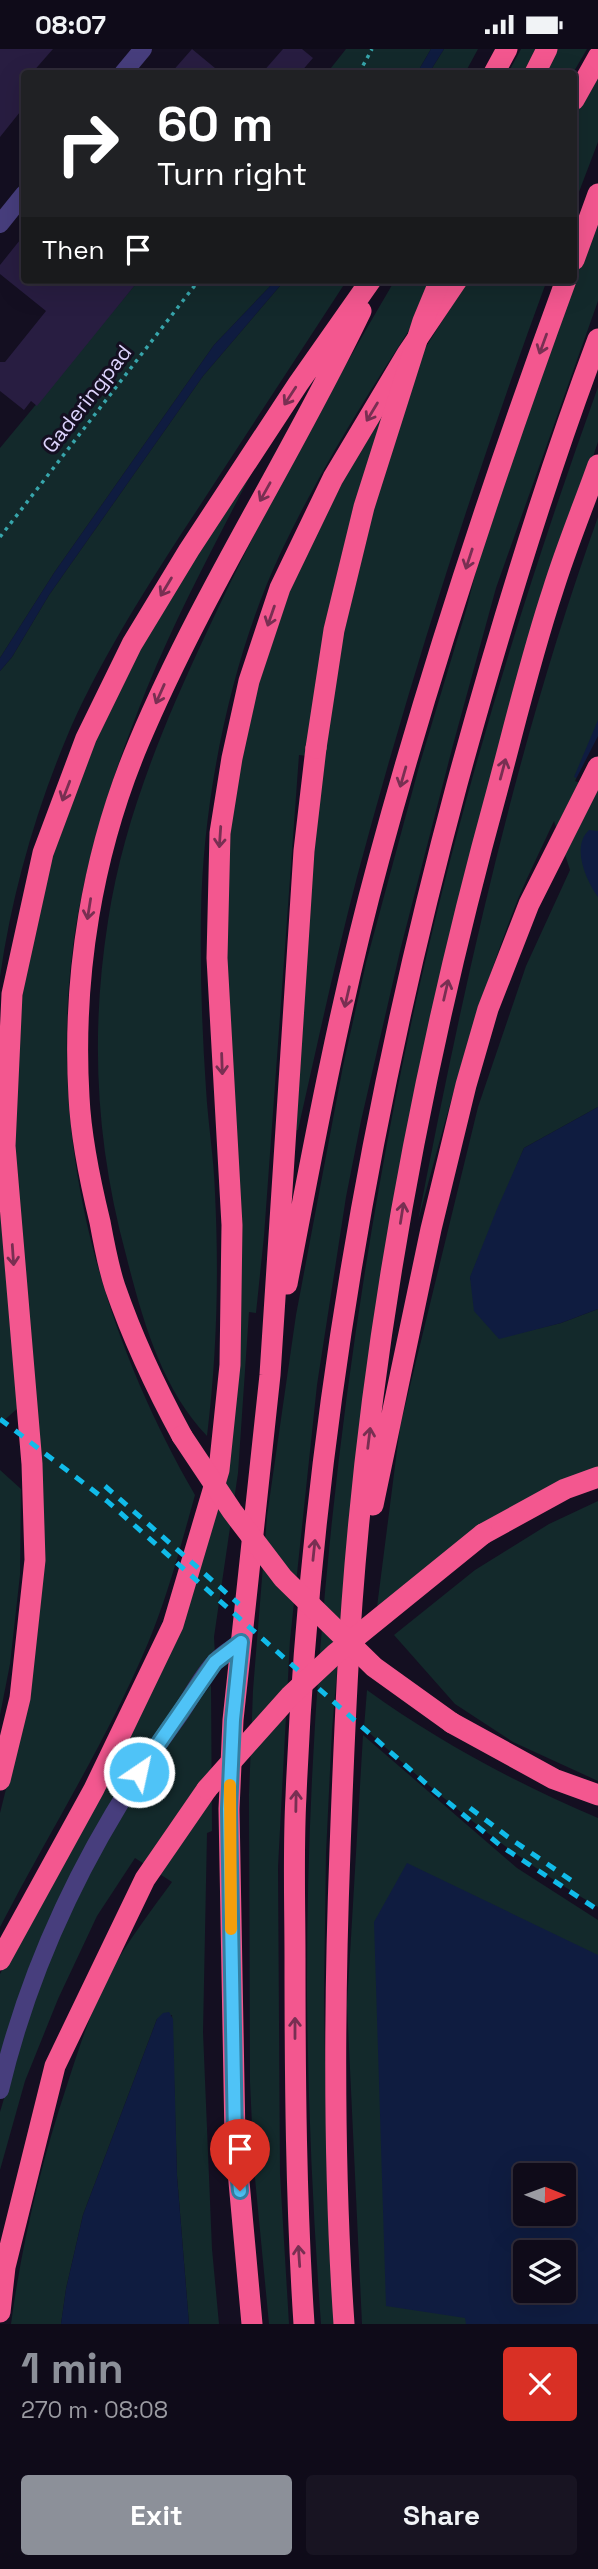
<!DOCTYPE html>
<html lang="en">
<head>
<meta charset="utf-8">
<style>
	body { margin:0; font-family:"Space Grotesk",sans-serif; background:#181422; color:#f1f3f6; height:100vh; display:flex; flex-direction:column; font-size:26px; white-space:nowrap }
	* { box-sizing:border-box; margin:0 }
	p { font-size:23px; color:#9b9ba2 }
	.icon { flex:none; width:38px; height:38px; fill:none; stroke:currentColor; stroke-width:2; stroke-linecap:round; stroke-linejoin:round }
	.map { position:relative; height:2275px; overflow:hidden }
	.drawer { display:flex; flex-direction:column; background:#0f0b19; flex:1 }
	.drawer>* { flex:none }
	.top-card { position:absolute; left:21px; top:21px; width:556px; height:214px; border-radius:7px; box-shadow:0 7px 28px #0002,0 0 0 2px #2f2b38; background:#202124; color:#fff; overflow:hidden }
	.needle { width:46px; rotate:91deg }
	.fabs { position:absolute; left:513px; top:2114px; display:grid; gap:14px }
	.fabs a { display:grid; place-items:center; width:63px; height:63px; border-radius:7px; background:#0f0b19; box-shadow:0 7px 28px #0002,0 0 0 2px #2f2b38; font-size:35px }
	.pin { position:absolute; display:grid; place-items:center; width:60px; height:60px; color:#fff; margin:-72px -30px; border-radius:50% 50% 50% 0; rotate:-45deg; box-shadow:0 0 7px #0007 }
	.pin .icon { rotate:45deg }
	.me { position:absolute; width:77px; margin:-38px; rotate:34deg; stroke-linejoin:round; filter:drop-shadow(0 0 5px #0008) }
	.turn { display:flex; align-items:center; gap:24px; height:147px; padding:0 21px; font-size:32px }
	.turn .icon { width:91px; height:91px; stroke-width:2.5 }
	.turn b { display:block; font-size:49px; line-height:60px }
	.then { display:flex; align-items:center; height:66px; padding:0 21px; background:#0003; gap:14px; font-size:26px }
	.round { display:grid; place-items:center; flex:none; width:74px; height:74px; border-radius:7px; background:#181422 }
	.overview { display:flex; align-items:center; justify-content:space-between; height:119px; padding:0 21px }
	h1 { font-size:42px; font-weight:600; line-height:52px; color:#8c9099 }
	.button { display:flex; gap:14px; margin-top:auto; padding:14px 21px }
	.button a { flex:1; height:80px; border-radius:7px; background:#8c9099; color:#fff; font-size:28px; font-weight:600; line-height:80px; text-align:center }
	.button a+a { background:#181422; color:#f1f3f6 }
	.status { display:flex; justify-content:space-between; align-items:center; height:49px; padding:0 35px; background:#0f0b19; direction:ltr }
	.status svg { height:19px; fill:currentColor }
	.map>svg:first-child { display:block }
	.green { fill:#13292b; fill-rule:evenodd }
	.water { fill:#0f1c40; fill-rule:evenodd }
	.pier { fill:#140f21 }
	.building { fill:#281d41 }
	.lines { fill:none; stroke-linecap:round; stroke-linejoin:round }
	.path { stroke:#37a5ab; stroke-width:3.5; stroke-dasharray:3.5 5; stroke-linecap:butt }
	.minor { stroke:#473e7d; stroke-width:18 }
	.highway { stroke:#f3578f; stroke-width:21 }
	.rail { stroke:#11bbe9; stroke-width:5; stroke-dasharray:10 9; stroke-linecap:butt }
	.highway-bridge { stroke:#f3578f; stroke-width:21 }
	.oneway { stroke:#782f52 }
	.route-casing { stroke:#337fa1; stroke-width:18 }
	.route { stroke:#4fc3f7; stroke-width:12 }
	.slow { stroke:#f59e0b; stroke-width:12 }
	.labels { text-anchor:middle; stroke-width:6; stroke-linejoin:round; paint-order:stroke }
	.street-label { font-size:21px; fill:#dcd3fc; stroke:#140f21 }
</style>
</head>
<body>
<div class="status"><b>08:07</b><svg viewBox="0 0 49 12"><path d="M0 12V9h3v3zM5 12V6h3v6zM10 12V3h3v9zM15 12V0h3v12zM26 1h20v11H26zM47 4h2v5h-2z"/></svg></div>
<div class="map">
<svg width="598" height="2275" viewBox="0 0 598 2275">
	<rect width="100%" height="100%" fill="#140f21"/>
	<path class="green" d="M346 0H431L417 24H327Z
		M444 0H478L465 24H429Z
		M521 0H587L573 24H508Z
		M598 24V93L574 156V64Z
		M598 166V252L496 539 453 696 401 898 361 1072 346 1148 317 1336 290 1591 278 1818 280 2125 289 2275H269L254 2119 250 2033 249 1746 253 1641 267 1467 296 1266 343 1017 366 914 420 714 467 558 489 469 549 297Z
		M139 231H276L214 296 54 524 0 609V399Z
		M285 231H347C298 307 248 382 199 458 154 526 104 604 71 678 37 757 12 843 0 928V622L12 608 49 546 203 327Z
		M395 231H442C384 319 326 408 281 503 231 609 203 748 201 864 200 923 202 982 206 1040 208 1075 214 1109 215 1144 219 1226 217 1305 207 1387 161 1339 142 1269 126 1206 96 1095 90 987 108 872 123 773 162 679 204 589 261 466 326 348 395 231Z
		M468 231H547C475 427 411 626 357 828 335 912 317 997 298 1081L292 1082 311 814 323 709 299 706 264 1187 256 1264 249 1263 238 1424 214 1588 215 1606 207 1608 179 1656 121 1742 0 2021V1925L104 1733 224 1415 226 798 251 656 286 545 333 446Z
		M598 338V393L550 532 482 765 347 1504 332 1681 326 1804 324 1947 327 2148 334 2275H321C313 2166 308 2057 307 1948 306 1649 338 1346 395 1052 443 809 514 571 598 338Z
		M258 412C219 487 179 561 147 639 112 726 81 820 71 914 51 1101 102 1285 195 1446 181 1496 168 1546 148 1594 107 1692 49 1783 0 1878V1764L15 1704 30 1621 14 1097 16 1011 24 928 42 830 87 700 155 570Z
		M598 468V1058L524 1099 470 1229 499 1289 561 1274 598 1260V1418L553 1438 455 1500 377 1558 400 1378 478 1058 526 917 570 821 554 772C542 798 529 824 518 850 477 954 447 1064 418 1172 464 934 516 696 598 468Z
		M0 1159 18 1359 0 1375Z
		M0 1421 21 1440 20 1526 10 1615 0 1666Z
		M598 1452V1732L513 1693 455 1655 394 1586 475 1521 549 1475Z
		M211 1636 212 1782 207 1784 203 1983 212 2200 219 2275H189L177 2127 172 1966 157 1970 83 2166 66 2240 61 2275H11C22 2193 41 2114 67 2036 79 1999 91 1961 109 1926 127 1893 150 1863 172 1833L135 1809 97 1867 58 1950 25 2032 0 2121V2063L39 1932 102 1794 189 1664Z
		M367 1641C439 1693 516 1734 598 1769V1858C512 1809 436 1745 364 1679Z
		M363 1686 517 1819 598 1871V2275H362L347 1956ZM525 2126H564V2165H525ZM525 2203H564V2242H525Z"/>
	<path class="water" d="M431 0H444L429 24H417Z
		M276 231H285L203 327 49 546 12 608 0 622V609L54 524 214 296Z
		M598 671V738L574 728Z
		M589 781 598 782V848C586 831 571 798 589 781Z
		M598 1058V1260L561 1274 499 1290 474 1262 470 1228 497 1160 524 1099Z
		M407 1814 598 1906V2275H466L465 2269 386 2257 374 1873ZM525 2126H564V2165H525ZM525 2203H564V2242H525Z
		M169 1963 173 1970 177 2127 189 2275H61L66 2240 83 2166 157 1970 163 1964Z"/>
	<path class="pier" d="M598 687V742L575 732Z"/>
	<path class="building" d="M0 0H53L32 24H24V58L0 88Z
		M192 0 221 24H171Z
		M283 0H302L313 9 300 24H262Z
		M24 186V231H139L37 357 31 352 24 361 0 342V313H5L46 262 0 225V216Z"/>
	<g class="lines">
		<path class="path" d="M359 24 372 0
			M0 488 199 231"/>
		<path class="minor" d="M123 24 143 0
			M0 175 24 145
			M0 2041C32 1906 95 1781 177 1669 190 1651 201 1628 216 1612 223 1605 233 1599 241 1593"/>
		<path class="highway" d="M494 24 507 0
			M535 24 547 0
			M574 51 598 8
			M574 211 598 145
			M287 1235C314 1093 341 950 379 810 432 614 496 422 566 231
			M182 1387C156 1339 133 1290 115 1238 108 1217 104 1195 100 1173 90 1132 81 1090 79 1048 72 928 92 804 139 693 202 544 291 408 361 262
			M373 1456 431 1180 466 1036 488 960 529 855 598 718
			M483 1485 565 1440 598 1428
			M452 1674 554 1730 598 1746
			M0 1731 20 1649 35 1511 32 1415 5 1097 12 945 43 804 86 689 132 595 189 501 298 335 371 231
			M0 1911 94 1740 173 1576 219 1421 230 1316 232 1176 217 909 220 784 232 709 249 632 280 539 333 429 407 305 457 231
			M0 2263 5 2218 55 2017 145 1830 207 1740
			M252 2275 235 2089 229 1760 233 1671 270 1326 304 802 316 699
			M304 2275C296 2153 295 2032 295 1909 295 1855 293 1801 296 1747 310 1404 368 1066 457 735 498 585 543 436 598 290
			M344 2275C333 2117 334 1959 340 1801 343 1719 346 1636 352 1554 372 1280 424 1007 497 742 515 675 531 607 553 541 566 499 583 458 598 416"/>
		<path class="rail" d="M0 1370 107 1452 431 1739 501 1797 598 1861
			M105 1437 239 1555
			M470 1759 508 1788 578 1836"/>
		<path class="highway-bridge" d="M316 699 334 581 364 458 423 272 440 231
			M182 1387 232 1462 283 1529 374 1618 452 1674
			M207 1740 290 1647 335 1605 483 1485"/>
	</g>
	<defs><path id="oneway-shaft" d="M-6 0H5M1.5-3L5.5 0L1.5 3" fill="none" stroke-width="1.6" stroke-linecap="round" stroke-linejoin="round" transform="scale(1.75)"/></defs>
	<g class="oneway">
		<use href="#oneway-shaft" transform="translate(543 295) rotate(110)"/>
		<use href="#oneway-shaft" transform="translate(290 347) rotate(123)"/>
		<use href="#oneway-shaft" transform="translate(372 363) rotate(121)"/>
		<use href="#oneway-shaft" transform="translate(265 443) rotate(119)"/>
		<use href="#oneway-shaft" transform="translate(469 510) rotate(108)"/>
		<use href="#oneway-shaft" transform="translate(166 538) rotate(121)"/>
		<use href="#oneway-shaft" transform="translate(271 567) rotate(109)"/>
		<use href="#oneway-shaft" transform="translate(160 645) rotate(114)"/>
		<use href="#oneway-shaft" transform="translate(503 720) rotate(-75)"/>
		<use href="#oneway-shaft" transform="translate(403 728) rotate(106)"/>
		<use href="#oneway-shaft" transform="translate(66 742) rotate(111)"/>
		<use href="#oneway-shaft" transform="translate(220 788) rotate(94)"/>
		<use href="#oneway-shaft" transform="translate(89 860) rotate(99)"/>
		<use href="#oneway-shaft" transform="translate(446 941) rotate(-77)"/>
		<use href="#oneway-shaft" transform="translate(347 948) rotate(103)"/>
		<use href="#oneway-shaft" transform="translate(222 1015) rotate(88)"/>
		<use href="#oneway-shaft" transform="translate(402 1164) rotate(-81)"/>
		<use href="#oneway-shaft" transform="translate(13 1206) rotate(86)"/>
		<use href="#oneway-shaft" transform="translate(369 1389) rotate(-83)"/>
		<use href="#oneway-shaft" transform="translate(314 1501) rotate(-84)"/>
		<use href="#oneway-shaft" transform="translate(296 1752) rotate(-89)"/>
		<use href="#oneway-shaft" transform="translate(295 1979) rotate(-90)"/>
		<use href="#oneway-shaft" transform="translate(299 2207) rotate(-94)"/>
	</g>
	<g class="lines">
		<g class="route-casing">
			<path id="route" d="M139 1723 215 1613 241 1593 233 1671 229 1760 235 2089 240 2142"/>
		</g>
		<use href="#route" class="route"/>
		<path class="slow" d="M230 1736 231 1880"/>
	</g>
	<g class="labels">
		<g class="street-label">
			<text transform="translate(87 350) rotate(-52)" y="7">Gaderingpad</text>
		</g>
	</g>
</svg>
<div class="fabs">
<a><svg class="needle" viewBox="-14 -14 28 28"><path d="M0-13l5 13h-10z" fill="#e53935"/><path d="M0 13l5-13h-10z" fill="#9b9ba2"/></svg></a>
<a><svg class="icon" aria-label="layers" viewBox="0 0 24 24"><path d="M12 4l9 5-9 5-9-5zM3 14l9 5 9-5"/></svg></a>
</div>
<div class="pin" style="left:240px;top:2142px;background:#d93025"><svg class="icon" aria-label="arrive" viewBox="0 0 24 24"><path d="M6 21V4h12l-3 4 3 4H6"/></svg></div>
<svg class="me" style="left:139px;top:1723px" viewBox="-20 -20 40 40"><circle r="17" fill="#4fc3f7" stroke="#fff" stroke-width="3"/><path d="M0-11L8 9 0 5-8 9z" fill="#fff"/></svg>
<div class="top-card">
<div class="turn"><svg class="icon" aria-label="right" viewBox="0 0 24 24"><path d="M7 20v-9h11M14 6l5 5-5 5"/></svg><div><b>60 m</b>Turn right</div></div>
<div class="then">Then<svg class="icon" aria-label="arrive" viewBox="0 0 24 24"><path d="M6 21V4h12l-3 4 3 4H6"/></svg></div>
</div>
</div>
<section class="drawer">
<div class="overview"><div><h1>1 min</h1><p>270 m · 08:08</p></div><a class="round" style="background:#d93025;color:#fff"><svg class="icon" aria-label="close" viewBox="0 0 24 24"><path d="M6 6l12 12M18 6L6 18"/></svg></a></div>
<div class="button"><a>Exit</a><a>Share</a></div>
</section>
</body>
</html>
